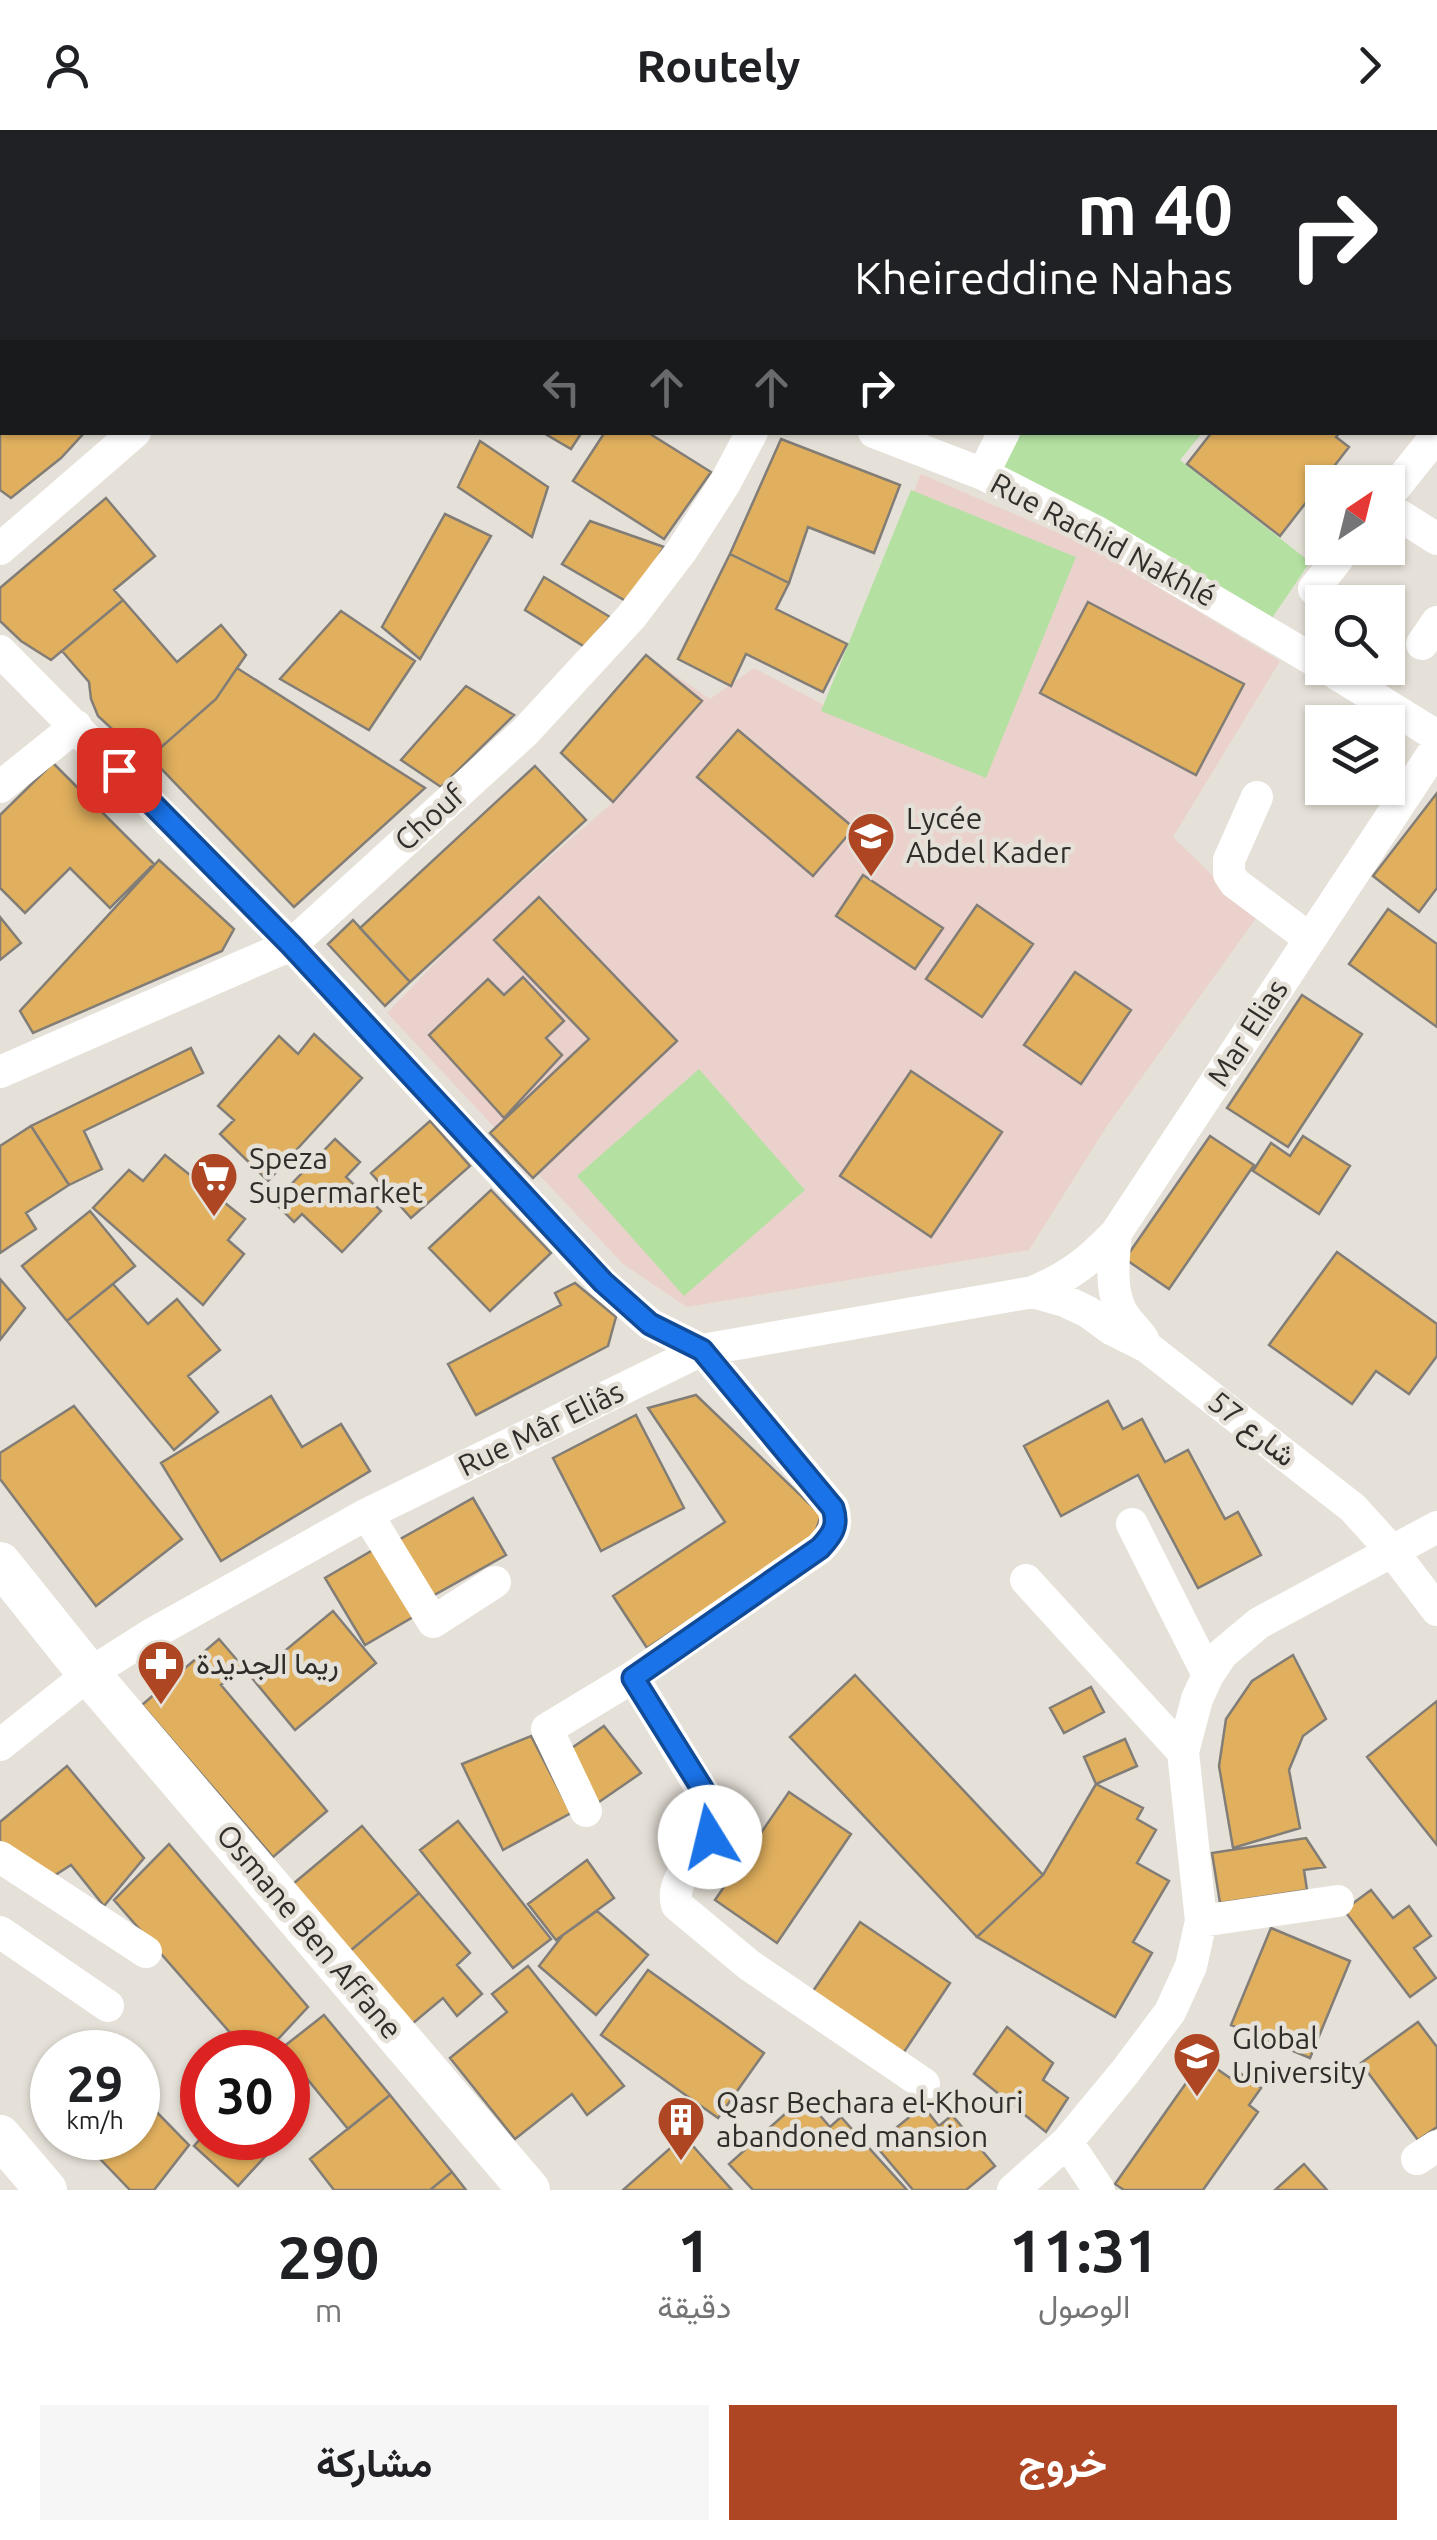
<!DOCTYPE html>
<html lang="ar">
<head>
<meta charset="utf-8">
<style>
	body { margin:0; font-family:Ubuntu,Vazirmatn,sans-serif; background:#f6f6f6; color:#202124; direction:rtl; height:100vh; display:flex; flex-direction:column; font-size:38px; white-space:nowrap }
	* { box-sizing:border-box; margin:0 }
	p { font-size:32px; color:#757577 }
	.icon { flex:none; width:55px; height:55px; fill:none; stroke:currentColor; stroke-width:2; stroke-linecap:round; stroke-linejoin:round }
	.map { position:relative; height:2060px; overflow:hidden; direction:ltr }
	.details { display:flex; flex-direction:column; background:#fff; flex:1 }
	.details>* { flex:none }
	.hud { position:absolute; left:0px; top:0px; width:1438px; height:305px; box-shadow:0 2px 8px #0004; direction:rtl; background:#202124; color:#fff; overflow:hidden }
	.needle { width:65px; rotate:35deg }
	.buttons { position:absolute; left:1305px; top:335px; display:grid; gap:20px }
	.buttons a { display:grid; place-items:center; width:100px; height:100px; border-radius:0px; background:#fff; box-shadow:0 2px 8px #0004; font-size:50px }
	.speed { position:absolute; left:30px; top:1900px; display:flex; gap:20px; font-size:50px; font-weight:700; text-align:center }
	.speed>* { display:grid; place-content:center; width:130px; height:130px; border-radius:50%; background:#fff; box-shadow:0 2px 8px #0004; line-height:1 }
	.speed small { font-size:25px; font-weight:400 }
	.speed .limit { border:15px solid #d22; background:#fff; color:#111 }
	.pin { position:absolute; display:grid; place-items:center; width:85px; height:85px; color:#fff; margin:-42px; border-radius:20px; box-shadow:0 5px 15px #0006 }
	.me { position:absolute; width:110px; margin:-55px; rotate:351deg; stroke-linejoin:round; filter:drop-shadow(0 0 8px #0008) }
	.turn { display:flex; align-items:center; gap:35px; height:210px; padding:0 40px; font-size:45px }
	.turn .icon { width:130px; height:130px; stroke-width:2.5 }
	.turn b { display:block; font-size:70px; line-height:85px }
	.lanes { display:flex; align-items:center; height:95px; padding:0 40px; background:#0003; justify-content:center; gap:50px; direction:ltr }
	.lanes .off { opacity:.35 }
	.eta { display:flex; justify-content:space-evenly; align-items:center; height:170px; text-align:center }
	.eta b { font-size:60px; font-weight:700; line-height:70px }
	.button { display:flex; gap:20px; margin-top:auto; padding:20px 40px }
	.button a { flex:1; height:115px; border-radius:0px; background:#ae4624; color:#fff; font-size:40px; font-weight:700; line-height:115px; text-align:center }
	.button a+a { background:#f6f6f6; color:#202124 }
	header { display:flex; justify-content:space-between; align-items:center; height:130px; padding:0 40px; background:#fff; font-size:45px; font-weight:700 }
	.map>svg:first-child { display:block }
	.education { fill:#ebd1cb }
	.green { fill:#b4e0a1 }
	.building { fill:#e1b05e; stroke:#827d76; stroke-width:2.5 }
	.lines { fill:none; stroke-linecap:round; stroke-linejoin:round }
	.minor { stroke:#fff; stroke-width:32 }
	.major { stroke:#fff; stroke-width:42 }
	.route-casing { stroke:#114b97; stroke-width:25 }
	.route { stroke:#1a73e8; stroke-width:18 }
	.labels { text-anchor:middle; stroke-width:9; stroke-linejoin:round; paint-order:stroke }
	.street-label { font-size:30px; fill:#302e2b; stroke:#e6e1d8 }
	.poi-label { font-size:30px; fill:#302e2b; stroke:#e6e1d8; text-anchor:start }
</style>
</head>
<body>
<header><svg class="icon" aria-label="forward" viewBox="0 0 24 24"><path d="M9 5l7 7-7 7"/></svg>Routely<svg class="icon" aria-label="person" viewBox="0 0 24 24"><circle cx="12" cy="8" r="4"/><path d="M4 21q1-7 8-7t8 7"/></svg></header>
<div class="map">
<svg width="1437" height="2060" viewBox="0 0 1437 2060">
	<rect width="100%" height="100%" fill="#e6e1d8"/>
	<path class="education" d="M921 344 1089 416 1280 531 1173 707 1256 788 1107 996 1029 1120 687 1177 623 1134 387 883 469 798 612 673 561 623 646 525 710 569 754 538 824 575Z"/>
	<path class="green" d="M1011 303H1202L1180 330 1310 432 1270 491 994 340Z
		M911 360 1076 427 986 648 821 581Z
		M699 939 805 1060 684 1166 577 1046Z"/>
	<path class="building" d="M1160 0H1424L1422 2H1163Z
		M2 219V302H85L61 328 11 368 0 360V221Z
		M542 302H582L571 319Z
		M605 302H647L711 342 664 409 573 351Z
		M1212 302H1340L1336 307 1349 317 1280 406 1187 334Z
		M781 309 900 355 874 423 808 397 789 453 730 424Z
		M480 311 548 357 532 407 458 357Z
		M106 368 155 426 114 460 123 470 51 530 21 511 0 491V458Z
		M445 384 491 406 420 529 382 497Z
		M590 391 664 417 631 474 562 434Z
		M730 424 789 453 776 479 847 514 823 562 746 524 731 556 678 529Z
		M544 447 610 487 585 517 525 480Z
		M123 470 177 532 221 495 246 525 216 569 150 627 133 605 112 599 98 586 91 569 89 552 62 521Z
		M1088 472 1244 554 1196 645 1040 563Z
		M341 481 415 531 369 600 280 549Z
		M646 525 702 571 613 672 561 623Z
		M237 538 425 658 294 777 150 627 216 569Z
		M466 556 514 585 441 657 401 630Z
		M738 600 854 698 813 746 697 647Z
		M53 633 154 734 110 778 70 738 25 783 0 758V685Z
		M535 636 586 690 410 852 360 798Z
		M1437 663V758L1419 782 1373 746Z
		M159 730 234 799 222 821 33 903 20 881Z
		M863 745 943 798 915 839 836 786Z
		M539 767 677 911 533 1048 490 1003 589 909 494 810Z
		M977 775 1033 814 982 887 926 849Z
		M1388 779 1437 814V897L1349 834Z
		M0 787 21 813 0 830Z
		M353 790 410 852 385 876 328 814Z
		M1075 842 1131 880 1081 954 1024 915Z
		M523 847 564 891 546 908 562 925 504 988 429 905 488 849 504 865Z
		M1302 865 1362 904 1288 1017 1227 978Z
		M314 904 362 948 268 1051 220 1004 234 990 218 976 279 906 298 924Z
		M191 918 203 943 84 1001 102 1039 69 1055 31 996Z
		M911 941 1002 1002 931 1107 840 1046Z
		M430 991 470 1036 411 1088 371 1043Z
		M31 996 69 1055 26 1083 36 1099 0 1123V1016Z
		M1210 1006 1254 1035 1169 1159 1125 1129Z
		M1303 1006 1350 1036 1319 1084 1253 1041 1271 1013 1290 1026Z
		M335 1009 360 1032 346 1047 381 1081 342 1122 302 1084 294 1092 274 1072Z
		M165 1025 245 1089 228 1110 244 1124 203 1175 93 1078 129 1040 143 1051Z
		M491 1060 551 1123 490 1181 429 1118Z
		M90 1081 135 1136 67 1191 22 1136Z
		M1337 1122 1437 1194V1226L1409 1264 1376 1241 1352 1274 1269 1215Z
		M0 1149 25 1178 0 1210Z
		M575 1153 616 1187 608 1216 476 1285 448 1234 561 1175 555 1163Z
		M113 1154 148 1194 177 1169 220 1220 188 1246 218 1282 174 1320 67 1191Z
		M696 1265 821 1385 813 1409 647 1518 613 1466 725 1392 648 1278Z
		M271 1266 302 1317 341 1294 370 1341 221 1431 161 1333Z
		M1108 1271 1123 1299 1142 1289 1165 1332 1188 1320 1225 1389 1238 1382 1261 1425 1198 1458 1138 1345 1061 1386 1024 1316Z
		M74 1276 182 1409 96 1476 0 1349V1323Z
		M636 1285 684 1378 601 1421 553 1328Z
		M473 1368 506 1425 427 1469 395 1412Z
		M373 1420 413 1487 365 1515 325 1448Z
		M333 1481 376 1533 295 1600 252 1548Z
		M219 1509 243 1537 221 1555 327 1681 273 1727 142 1575Z
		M1293 1525 1326 1589 1303 1606 1289 1640 1300 1698 1233 1718 1219 1636 1226 1589 1252 1551Z
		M855 1545 1043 1745 977 1807 790 1607Z
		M1091 1557 1104 1582 1064 1603 1050 1578Z
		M1437 1571V1715L1367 1627Z
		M604 1596 641 1643 586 1681 560 1626Z
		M531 1606 571 1683 503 1720 462 1634Z
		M1125 1609 1137 1636 1096 1654 1084 1627Z
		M67 1636 144 1728 104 1776 71 1735 46 1751 0 1715V1692Z
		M1096 1654 1143 1678 1137 1689 1156 1700 1137 1733 1169 1751 1133 1812 1152 1823 1115 1887 977 1807 1043 1745Z
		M789 1662 851 1704 777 1813 715 1770Z
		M458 1691 551 1809 513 1838 420 1720Z
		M362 1696 419 1763 350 1821 293 1754Z
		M1306 1708 1325 1737 1304 1740 1307 1760 1220 1773 1212 1723Z
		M169 1714 308 1877 266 1922H247L114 1770Z
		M587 1730 614 1768 556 1810 528 1774Z
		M1371 1760 1393 1788 1409 1776 1431 1806 1414 1818 1436 1848 1410 1867 1344 1780Z
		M419 1763 470 1823 457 1835 482 1864 457 1886 443 1868 412 1894 350 1821Z
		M597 1781 648 1825 596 1885 539 1836 563 1805Z
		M860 1792 950 1853 902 1925 811 1864Z
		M1271 1798 1350 1831 1310 1928 1231 1895Z
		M528 1836 624 1956 587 1985 572 1964 515 2009 450 1928 507 1882 492 1864Z
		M648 1840 764 1923 718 1988 601 1905Z
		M324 1885 390 1965 348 1999 282 1918Z
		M1418 1892 1437 1917V1997L1418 2010 1361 1933Z
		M1007 1897 1053 1933 1043 1950 1068 1968 1046 2002 974 1944Z
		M1203 1929 1230 1948 1236 1940 1261 1958 1249 1975 1258 1982 1203 2060H1124L1115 2054Z
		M138 1963 189 2015 154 2060H130L80 2008H138Z
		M390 1965 452 2042 430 2060H334L310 2029Z
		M804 1967 830 1997 841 1987 907 2060H753L729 2034Z
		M923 1976 939 1996 952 1985 995 2036 966 2060H913L875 2015Z
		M684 2006 732 2060H623Z
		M202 2007V2008H282L238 2056 194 2016Z
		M1304 2034 1327 2060H1275Z
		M452 2042 466 2060H430Z"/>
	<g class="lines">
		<path class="minor" d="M175 0 180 2
			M699 2 701 0
			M1435 17 1437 15
			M0 172 2 175
			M1435 221 1437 223
			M874 302 983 344 1097 402 1322 535
			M983 344 1004 302
			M1388 366 1437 305
			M1388 378 1437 409
			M0 419 135 302
			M1314 459 1346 418
			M1422 514 1437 492
			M0 521 291 815 603 1153 650 1194 702 1220 833 1378C839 1397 832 1405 820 1418L633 1547 707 1668C710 1676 713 1685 713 1693 711 1724 668 1743 677 1775L749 1835 924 1954
			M1327 538 1437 606
			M0 657 76 596
			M1257 667 1229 730V744L1235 753 1310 809
			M0 942 291 815 525 602 631 487 682 420 725 353 752 302
			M1116 1103C1114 1126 1110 1154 1119 1176 1123 1188 1136 1199 1143 1209
			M1033 1162 1065 1171 1088 1182 1111 1199 1147 1217 1353 1378 1392 1421 1437 1480
			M367 1384 433 1492 495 1452
			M1132 1394 1208 1545
			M1026 1450 1183 1622
			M0 1615 89 1544 152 1504 367 1384 702 1220 1033 1162C1070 1146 1088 1132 1116 1103L1437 617
			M586 1681 547 1599 633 1547
			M0 1727 146 1822
			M1201 1791 1338 1771
			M0 1802 108 1876
			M1067 2012 1099 2060
			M1417 2029 1437 2016
			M1013 2060 1067 2012 1125 1942 1170 1882 1191 1836 1201 1791 1183 1622 1197 1569 1208 1545 1222 1524 1259 1493 1437 1397"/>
		<path class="major" d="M0 1433 89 1544 529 2060
			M0 2006 46 2060"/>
	</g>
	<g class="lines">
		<g class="route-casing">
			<path id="route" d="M119 640 291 815 603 1152 650 1194 702 1220 833 1378C839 1396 832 1405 820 1418L633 1548 708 1668 712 1686 710 1707"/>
		</g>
		<use href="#route" class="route"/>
	</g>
	<defs>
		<g id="school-pin" transform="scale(2.5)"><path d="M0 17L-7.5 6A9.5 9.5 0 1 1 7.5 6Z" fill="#ae4624" stroke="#e6e1d8"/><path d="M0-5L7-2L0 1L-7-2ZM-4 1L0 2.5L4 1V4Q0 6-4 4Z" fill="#fff"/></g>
		<g id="supermarket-pin" transform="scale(2.5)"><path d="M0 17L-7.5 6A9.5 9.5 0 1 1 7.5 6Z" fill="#ae4624" stroke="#e6e1d8"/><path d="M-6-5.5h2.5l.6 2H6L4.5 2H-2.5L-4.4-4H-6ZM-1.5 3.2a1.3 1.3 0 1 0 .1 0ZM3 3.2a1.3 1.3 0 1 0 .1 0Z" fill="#fff"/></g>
		<g id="pharmacy-pin" transform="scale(2.5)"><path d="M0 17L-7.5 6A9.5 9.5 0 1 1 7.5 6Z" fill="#ae4624" stroke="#e6e1d8"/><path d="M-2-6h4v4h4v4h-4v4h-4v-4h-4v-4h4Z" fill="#fff"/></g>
		<g id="building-pin" transform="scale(2.5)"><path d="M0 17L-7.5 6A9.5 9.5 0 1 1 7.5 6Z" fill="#ae4624" stroke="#e6e1d8"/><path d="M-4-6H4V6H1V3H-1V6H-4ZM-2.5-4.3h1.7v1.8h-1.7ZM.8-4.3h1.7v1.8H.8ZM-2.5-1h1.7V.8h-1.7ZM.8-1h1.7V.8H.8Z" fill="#fff"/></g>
	</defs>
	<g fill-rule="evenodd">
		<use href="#school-pin" x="871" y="706"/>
		<use href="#supermarket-pin" x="214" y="1046"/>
		<use href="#pharmacy-pin" x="161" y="1534"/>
		<use href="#school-pin" x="1197" y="1926"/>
		<use href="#building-pin" x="681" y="1990"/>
	</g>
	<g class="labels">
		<g class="street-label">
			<text transform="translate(1103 410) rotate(28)" y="10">Rue Rachid Nakhlé</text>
			<text transform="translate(430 688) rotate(-42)" y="10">Chouf</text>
			<text transform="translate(1248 903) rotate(-57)" y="10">Mar Elias</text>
			<text transform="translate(541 1299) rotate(-26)" y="10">Rue Mâr Eliâs</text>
			<text transform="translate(1252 1299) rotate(38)" y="10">شارع 57</text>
			<text transform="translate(309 1802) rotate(50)" y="10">Osmane Ben Affane</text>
		</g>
		<g class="poi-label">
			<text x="906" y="699">Lycée<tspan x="906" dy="34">Abdel Kader</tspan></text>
			<text x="249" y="1039">Speza<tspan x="249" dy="34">Supermarket</tspan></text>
			<text x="196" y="1544">ريما الجديدة</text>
			<text x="1232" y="1919">Global<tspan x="1232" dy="34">University</tspan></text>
			<text x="716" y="1983">Qasr Bechara el-Khouri<tspan x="716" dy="34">abandoned mansion</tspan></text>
		</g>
	</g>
</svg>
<div class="buttons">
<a><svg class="needle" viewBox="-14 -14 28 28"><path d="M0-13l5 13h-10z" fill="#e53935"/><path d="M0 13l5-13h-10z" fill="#757577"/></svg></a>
<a><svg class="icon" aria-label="search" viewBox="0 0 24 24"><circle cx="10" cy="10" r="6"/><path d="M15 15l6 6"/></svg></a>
<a><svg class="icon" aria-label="layers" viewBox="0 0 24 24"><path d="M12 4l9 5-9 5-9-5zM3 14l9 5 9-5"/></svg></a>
</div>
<div class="speed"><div>29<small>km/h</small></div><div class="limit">30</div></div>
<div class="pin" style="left:119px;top:640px;background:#d93025"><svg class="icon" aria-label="arrive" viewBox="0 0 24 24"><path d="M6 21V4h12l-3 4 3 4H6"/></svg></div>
<svg class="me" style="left:710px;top:1707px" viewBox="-20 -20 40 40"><circle r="19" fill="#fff"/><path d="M0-13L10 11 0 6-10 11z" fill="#1a73e8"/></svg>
<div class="hud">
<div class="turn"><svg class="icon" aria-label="right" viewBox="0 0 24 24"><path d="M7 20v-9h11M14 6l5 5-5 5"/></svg><div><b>40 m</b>Kheireddine Nahas</div></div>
<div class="lanes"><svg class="icon off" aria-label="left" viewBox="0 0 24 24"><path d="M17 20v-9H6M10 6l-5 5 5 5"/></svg><svg class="icon off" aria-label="ahead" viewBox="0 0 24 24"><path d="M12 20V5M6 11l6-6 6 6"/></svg><svg class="icon off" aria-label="ahead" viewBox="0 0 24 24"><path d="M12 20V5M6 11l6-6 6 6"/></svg><svg class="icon" aria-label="right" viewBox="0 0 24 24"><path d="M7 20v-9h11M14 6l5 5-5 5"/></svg></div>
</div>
</div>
<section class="details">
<div class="eta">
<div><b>11:31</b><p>الوصول</p></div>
<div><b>1</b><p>دقيقة</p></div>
<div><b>290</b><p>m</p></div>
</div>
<div class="button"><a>خروج</a><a>مشاركة</a></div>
</section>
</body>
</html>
